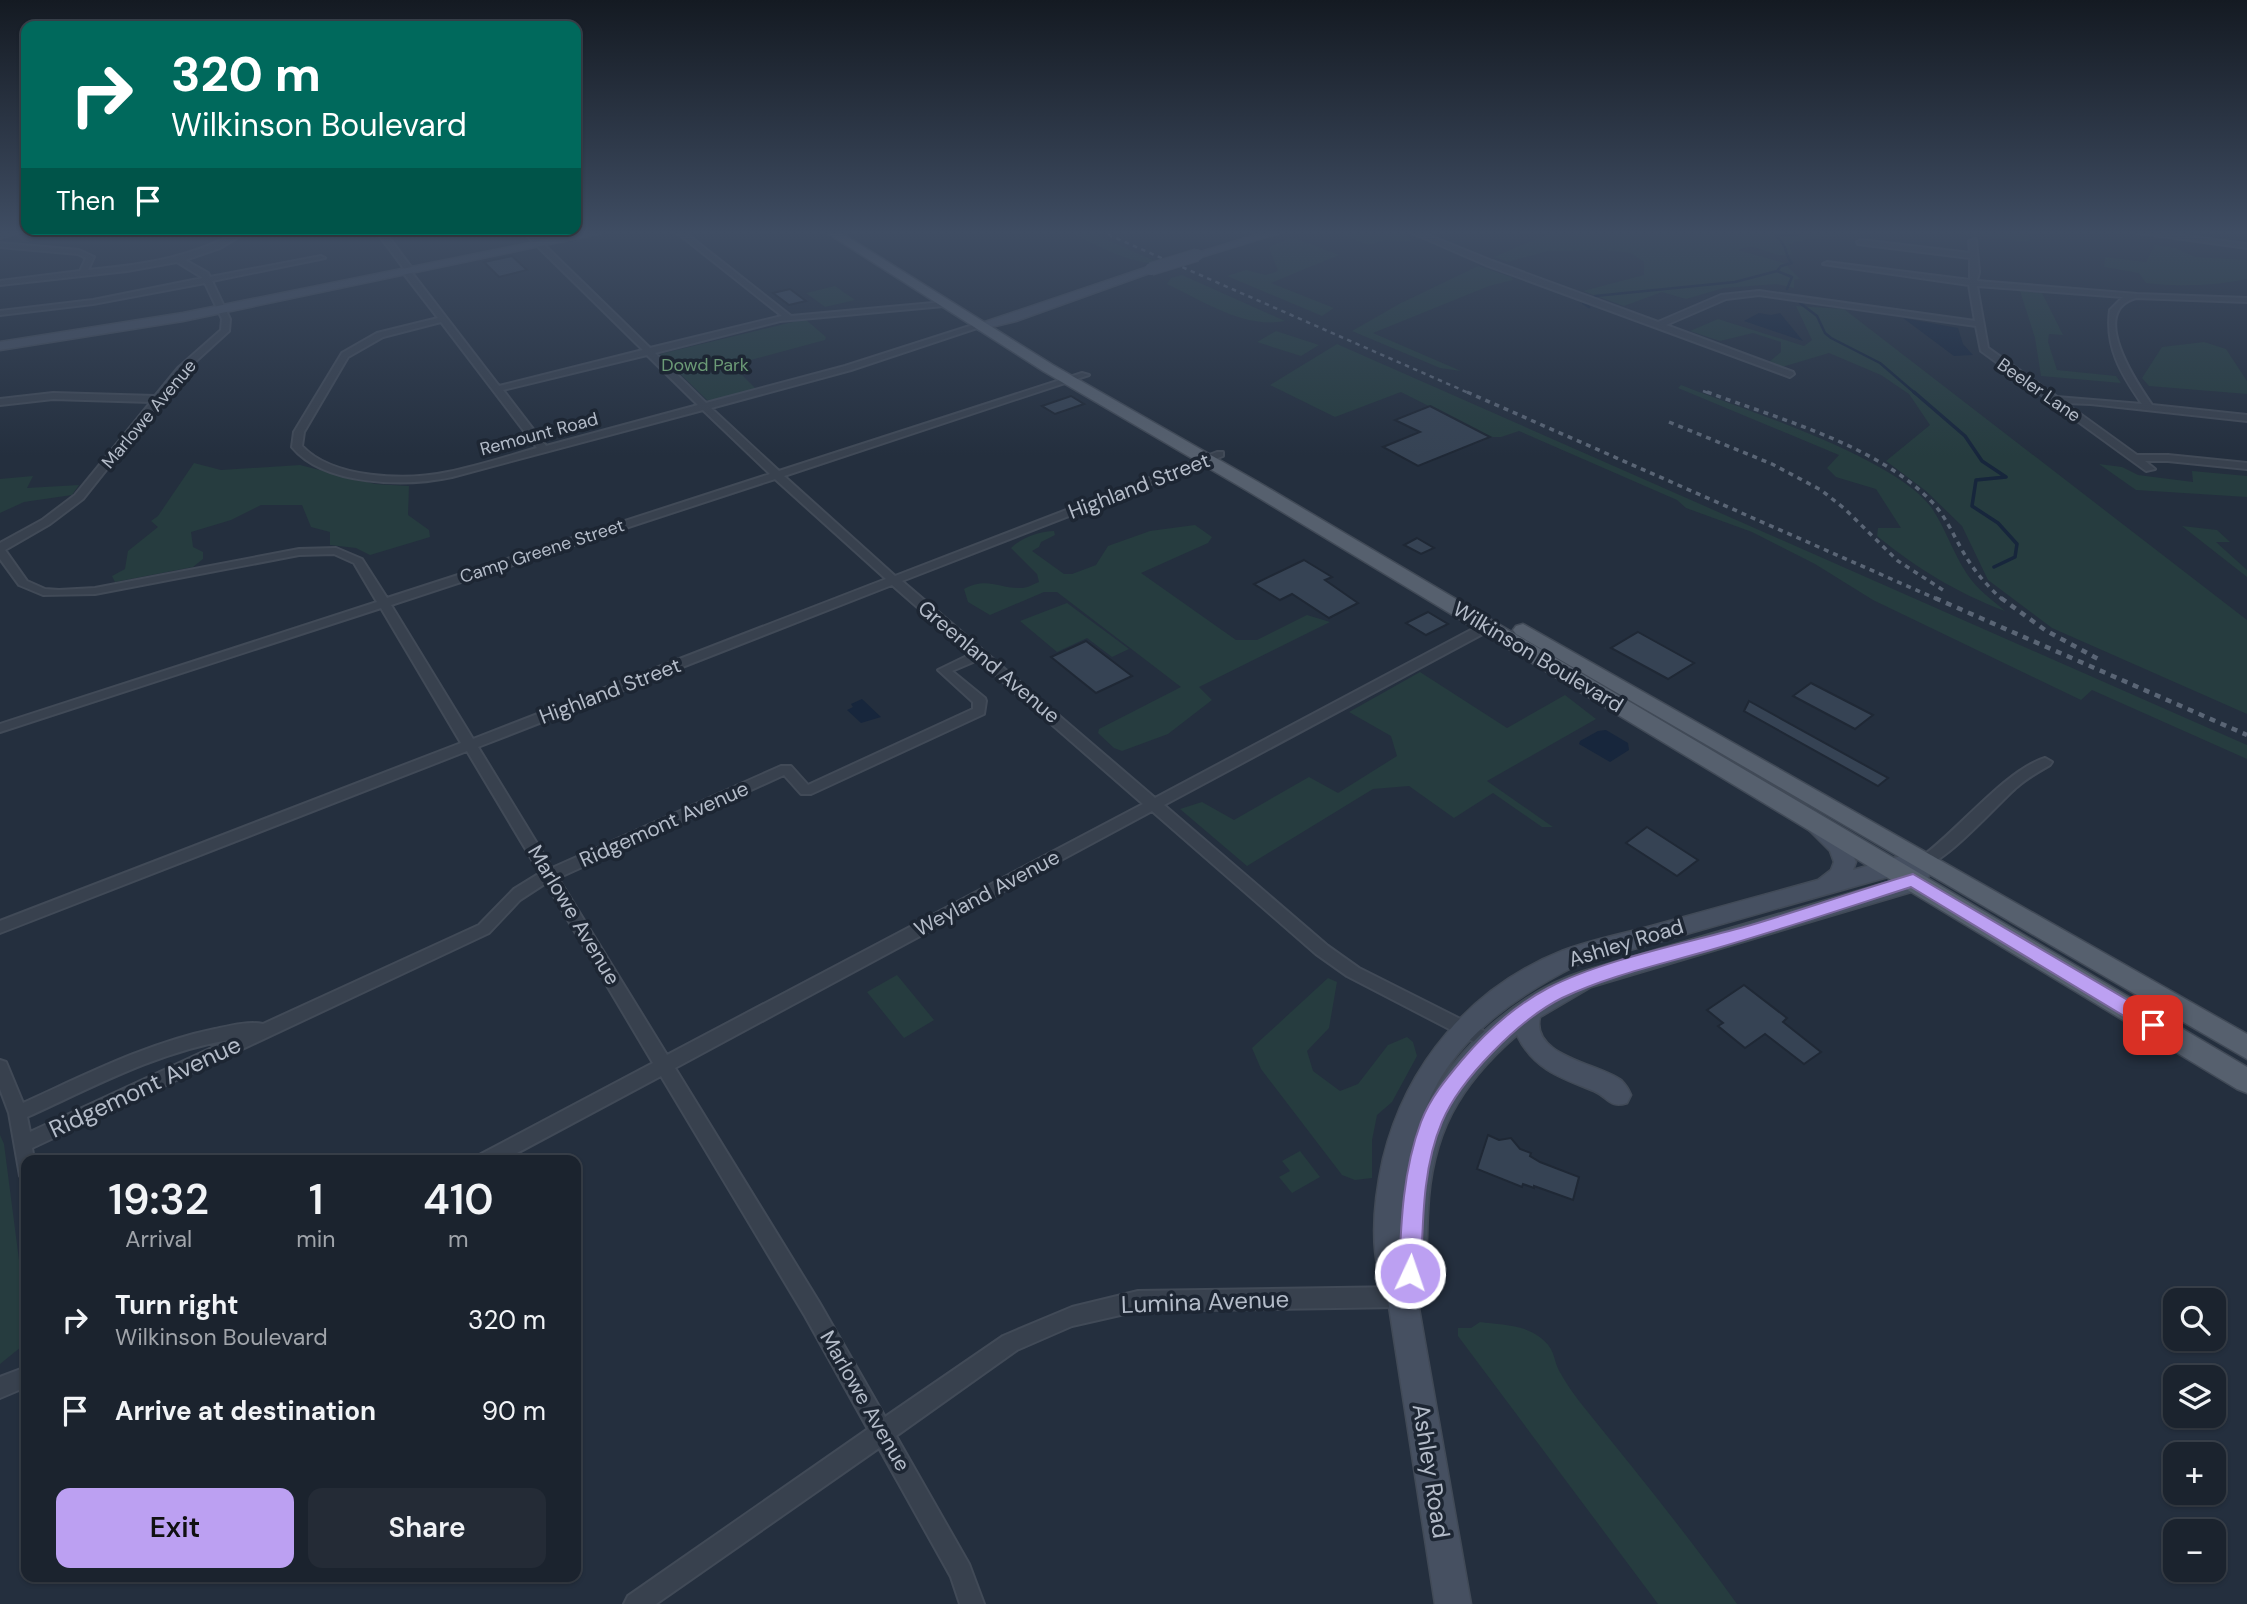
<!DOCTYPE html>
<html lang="en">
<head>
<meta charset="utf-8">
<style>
	body { margin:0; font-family:"DM Sans",sans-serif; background:#242b36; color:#f1f3f6; height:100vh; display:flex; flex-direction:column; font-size:26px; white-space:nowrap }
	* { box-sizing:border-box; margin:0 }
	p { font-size:23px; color:#a0a4aa }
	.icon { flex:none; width:38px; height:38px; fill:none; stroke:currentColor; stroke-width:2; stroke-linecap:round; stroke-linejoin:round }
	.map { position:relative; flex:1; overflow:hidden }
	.details { position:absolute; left:21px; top:1155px; width:560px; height:427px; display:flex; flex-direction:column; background:#1b232e; border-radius:14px; box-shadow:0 2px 5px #0004,0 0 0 2px #39404a }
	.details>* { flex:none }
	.top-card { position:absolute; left:21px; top:21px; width:560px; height:214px; border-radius:14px; box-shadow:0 2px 5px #0004,0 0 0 2px #39404a; background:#00695c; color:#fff; overflow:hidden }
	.controls { position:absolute; left:2163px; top:1288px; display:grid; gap:14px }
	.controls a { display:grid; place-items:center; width:63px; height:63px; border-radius:14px; background:#1b232e; box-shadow:0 2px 5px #0004,0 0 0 2px #39404a; font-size:35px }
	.pin { position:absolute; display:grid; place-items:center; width:60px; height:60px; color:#fff; margin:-30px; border-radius:14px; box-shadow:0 4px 10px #0006 }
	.me { position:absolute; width:77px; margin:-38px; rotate:3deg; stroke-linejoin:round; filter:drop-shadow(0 0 5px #0008) }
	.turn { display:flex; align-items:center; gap:24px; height:147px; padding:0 35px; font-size:32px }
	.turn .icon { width:91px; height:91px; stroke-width:2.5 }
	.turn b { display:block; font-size:49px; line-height:60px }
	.then { display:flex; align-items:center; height:66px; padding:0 35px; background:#0003; gap:14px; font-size:26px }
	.eta { display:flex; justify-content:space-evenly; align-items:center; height:119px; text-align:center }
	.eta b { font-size:42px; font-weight:600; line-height:49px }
	.action { display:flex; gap:14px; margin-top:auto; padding:14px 35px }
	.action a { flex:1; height:80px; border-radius:14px; background:#bca0f2; color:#111; font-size:28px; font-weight:600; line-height:80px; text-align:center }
	.action a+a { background:#242b36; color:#f1f3f6 }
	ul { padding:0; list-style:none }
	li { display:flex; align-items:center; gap:21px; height:91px; padding:0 35px }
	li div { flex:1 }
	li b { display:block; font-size:26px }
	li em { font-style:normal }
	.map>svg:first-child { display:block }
	.green { fill:#263c3f }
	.water { fill:#17263c }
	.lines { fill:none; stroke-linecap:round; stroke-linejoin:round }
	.stream-far1 { stroke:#17263c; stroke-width:2.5 }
	.stream { stroke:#17263c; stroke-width:3.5 }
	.building { fill:#364354; stroke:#1f2835; stroke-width:2 }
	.street-casing { stroke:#414a57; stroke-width:4 }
	.secondary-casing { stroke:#414a57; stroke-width:3 }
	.primary-casing { stroke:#414a57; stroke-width:3 }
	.street { fill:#38414e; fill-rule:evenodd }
	.secondary { fill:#465061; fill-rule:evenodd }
	.primary { fill:#56606e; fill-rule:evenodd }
	.rail-far2 { stroke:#5a6575; stroke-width:2.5; stroke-dasharray:4.5 4.5; stroke-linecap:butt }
	.rail-far1 { stroke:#5a6575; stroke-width:3.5; stroke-dasharray:5 5; stroke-linecap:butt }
	.rail { stroke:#5a6575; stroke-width:4.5; stroke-dasharray:6 6; stroke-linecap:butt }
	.secondary-bridge-casing { stroke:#414a57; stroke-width:14; stroke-linecap:butt }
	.secondary-bridge { stroke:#465061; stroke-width:12 }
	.route { fill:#bca0f2; stroke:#7a689d; stroke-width:2 }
	.labels { text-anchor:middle; stroke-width:7; stroke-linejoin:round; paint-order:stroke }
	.far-park-label { font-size:18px; fill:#6b9a76; stroke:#1d2633 }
	.far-street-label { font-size:18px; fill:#b4bcc9; stroke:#1d2633 }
	.street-label { font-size:21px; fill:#b4bcc9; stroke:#1d2633 }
	.near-street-label { font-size:24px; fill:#b4bcc9; stroke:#1d2633 }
</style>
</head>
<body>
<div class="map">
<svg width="2247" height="1604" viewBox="0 0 2247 1604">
	<rect width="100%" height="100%" fill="#242f3e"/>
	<path class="green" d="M1067 231H1088L1157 262C1136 268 1087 240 1067 231Z
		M1331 231H1401L1412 241 1384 240 1369 245Z
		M1555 231H2028L2030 242 1949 233 1914 235 1861 232 1797 241 1789 245 1792 254C1773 261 1759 240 1738 250L1784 263 1800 279 1794 280V288L1777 284 1724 288 1686 299 1662 292 1624 306 1583 291 1644 275V262L1631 253 1603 250 1548 251 1508 262 1494 257Z
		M1292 237 1339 255 1271 283 1334 308 1322 316 1227 276 1246 270 1266 275 1278 271 1269 247Z
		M2155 245 2175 248 2195 257 2247 260V279C2214 286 2180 287 2146 283L2139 273 2104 267 2105 257 2146 262Z
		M1478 266 1511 277 1513 280 1489 286 1373 333 1461 371 1440 368 1352 331 1399 304Z
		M1182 275 1285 321C1244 329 1203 301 1167 284L1171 278Z
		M835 286 855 300 825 307 806 293Z
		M2020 291H2041L2063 335 2049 334 2048 342 2057 370 2116 376 2121 383 2041 376 2035 338Z
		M1796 306 1844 309 2247 620V714L2052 628 1988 580 1962 526 1926 491 1886 461 1930 425 1909 394 1881 375 1829 353 1782 367 1769 362 1781 352V342L1753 333 1720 341 1690 331 1718 319 1804 346 1812 340Z
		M805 319 826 337 825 340 732 365 756 389 712 401 707 400 660 354Z
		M1276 331 1319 345 1301 356 1257 342Z
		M2204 342 2226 349 2247 381V394L2149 386 2142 378 2162 347Z
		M1337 344 2247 745V759L2092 690 2081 700 1873 600 1815 564 1752 532 1686 508 1677 500 1519 431 1501 437H1490L1401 392 1335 417 1270 385Z
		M1681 385C1744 410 1892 456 1931 507 1945 527 1953 553 1967 574 1977 589 1991 599 2005 611 1955 592 1918 569 1877 536L1878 528H1901L1876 489 1836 477 1827 468 1839 455 1678 388Z
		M194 463 221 470 300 465 375 484 409 486 408 515 429 530 430 537 370 555 356 548 330 545V532L311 527 302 505H261L231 520 191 532 193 547 203 552V559L193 567 115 582 112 576 125 569 128 551 158 527 151 521 158 516Z
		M2099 464 2122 467 2138 475 2193 482 2192 471 2247 476V497L2136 490Z
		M33 476 27 488 79 485 72 495 24 502 0 513V479Z
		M1195 525 1212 537 1208 543 1141 573 1236 640H1257L1307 615 1330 622 1199 687 1212 700 1168 734 1122 751 1114 748 1098 733 1099 729 1181 687 1057 592H1044L990 615 968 602 964 589C987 576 1000 589 1022 588 1027 588 1034 584 1039 582L1037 574 1011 548C1021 538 1040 531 1054 531L1055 535 1041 542 1039 547 1032 551 1064 574H1072L1096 565 1108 546 1150 531Z
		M2182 526 2217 530 2230 542H2216L2247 570V577Z
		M1067 603 1129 649 1112 657 1087 638 1057 652 1020 621Z
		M1420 672 1507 728 1565 695 1596 719 1487 781 1553 827H1542L1493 793 1454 818 1409 786 1373 789 1247 866 1180 809 1202 802 1234 820 1309 777 1338 793 1397 756 1391 736 1349 712Z
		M897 975 934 1020 904 1038 867 992Z
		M1328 978 1337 982 1329 1028 1307 1051 1313 1071 1340 1091 1358 1084 1388 1045 1407 1037 1413 1042 1417 1056 1392 1102 1377 1115 1372 1140V1178L1355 1180 1342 1175 1261 1069 1252 1048Z
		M0 1135 4 1144 26 1314V1343L0 1364Z
		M1300 1151 1320 1177 1292 1193 1279 1177 1290 1171 1282 1161Z
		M1480 1322C1500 1325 1524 1324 1541 1338 1557 1351 1552 1359 1561 1374 1566 1383 1573 1393 1579 1401 1633 1468 1687 1534 1737 1604H1658L1458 1336V1328H1471Z"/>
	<path class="water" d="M1759 313 1771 315 1780 313 1803 341 1744 321Z
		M1903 318 1958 328 1963 344 1973 355 1954 356Z
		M862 699 881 717 861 723 847 710 853 707 851 704Z
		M1606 730 1628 743 1629 750 1610 762 1579 744 1580 741 1598 731Z"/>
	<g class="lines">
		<path class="stream-far1" d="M1777 271 1792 277 1787 289
			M1593 299 1595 296 1735 282 1777 271 1781 266 1792 263C1783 254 1790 248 1776 236L1836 231
			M1583 303 1589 307
			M1800 303 1817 316 1825 333 1831 338 1880 363 1916 394"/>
		<path class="stream" d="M1914 392 1965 436 1982 461 2006 477 1976 480 1972 506 1998 523 2017 544 2015 557 1994 567"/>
	</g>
	<path class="building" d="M512 256 527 270 499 277 484 262Z
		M790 289 806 301 789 305 773 293Z
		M1071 396 1084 404 1055 414 1042 406Z
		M1430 406 1490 437 1418 466 1383 447 1420 432 1395 420Z
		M1417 538 1434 548 1421 554 1404 545Z
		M1304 560 1332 577 1325 580 1358 603 1329 618 1292 594 1280 600 1254 584Z
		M1428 612 1448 624 1426 635 1406 623Z
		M1638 632 1694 663 1668 679 1611 648Z
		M1086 641 1132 676 1096 693 1051 657Z
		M1811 683 1873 715 1855 729 1793 696Z
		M1749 701 1888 778 1878 786 1744 711Z
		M1647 827 1698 860 1677 876 1626 843Z
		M1744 985 1787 1018 1783 1022 1821 1052 1804 1064 1765 1034 1745 1048 1718 1026 1723 1023 1707 1010Z
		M1488 1135 1499 1140 1511 1138 1520 1149 1531 1153 1530 1156 1540 1162 1579 1177 1573 1200 1534 1186V1188L1523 1184 1522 1187 1477 1169Z"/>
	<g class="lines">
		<g class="street-casing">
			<path id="street" d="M9 231H21L0 238V234Z
				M239 231H248L220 248 185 260 208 273 210 277 321 256 325 258 212 281 230 319 229 331 184 372 83 499 50 524 5 550 27 581 45 589 59 590 95 588 299 549 336 548 362 559 387 598 770 474 703 410 452 477C406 487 324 486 292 447L294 432 342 353 377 333 438 318 404 274 405 270 376 231H384L414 271 412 273 499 386 643 350 522 231H530L650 348 782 316 675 231H683L791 316 944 302 948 304 944 306 780 321 655 353 706 403 845 366 976 324 983 326 851 370 711 408 779 471 1082 373 1089 375 784 476 895 576 1217 452H1223V456L902 581 1155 798 1484 623H1492V629L1164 805 1328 946 1359 968 1496 1037 1498 1042 1496 1047 1490 1049 1484 1047 1347 976 1316 954 1152 811 675 1068 819 1302 885 1417 1003 1336 1072 1307 1138 1291 1402 1287 1409 1290 1412 1297 1409 1304 1402 1307 1138 1311 1072 1326 1017 1350 896 1436 969 1564 984 1604H960L951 1577 879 1448 656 1604H624L628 1596 868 1429 805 1316 661 1076 504 1160H478L481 1154 653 1063 546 883 520 900 489 933 32 1148 34 1160H26V1178L20 1176 9 1113 0 1089V1060L6 1062 23 1103C85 1075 147 1043 215 1029 229 1026 248 1021 263 1024L479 925 514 889 540 873 467 751 0 933V921L461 743 381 608 0 732V724L377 602 354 563 334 554 299 555 95 594 43 595 19 585 0 559V543L42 520 75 495 151 402 53 399 0 405V399L53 393 155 396 178 368 221 330 222 319 205 283 93 304 0 315V311L93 300 203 278 177 262 127 271 0 285V281L80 271 86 258 78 254 0 247V243L79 250 94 257 88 270C142 265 191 258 239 231ZM441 322 537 448C508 456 478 466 448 472 406 481 333 479 302 446L304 432 348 357 383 337ZM647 355 698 405 546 446 503 390ZM775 479 886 579 473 739 391 605ZM892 585 971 654 938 670 973 702V709L808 785 791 766H781L552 868 478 747ZM978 660 1143 804 667 1055 558 878 784 775 801 794H811L984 714 986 701 985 698 952 671ZM229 1040 30 1132 27 1117C93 1087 157 1052 229 1040Z
				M1408 231H1418L1492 261 1658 322 1721 295 1759 291 1975 321 1969 285 1823 264 1827 262 1970 280V258L1858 244 1857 242 1861 240 1970 253 1969 241 1976 239 1979 272 1977 281 2137 294 2247 298V302L2136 298C2088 311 2136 382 2152 405L2247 415V421L2091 404 2065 403 2137 455H2168L2247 463V469L2168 461H2145L2155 469 2146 471 1981 351 1976 326 1759 295 1726 299 1666 325 1793 372 1794 374 1790 377 1486 265ZM1977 286 2123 297 2110 310C2105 347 2121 374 2142 404L2057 397 1988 348Z
				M2125 231H2146L2247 244V248Z
				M2045 758 2052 762 2050 765C2038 772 2027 778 2017 787 2000 801 1939 871 1920 866L1918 862 1920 858C1957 832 2005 770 2045 758Z
				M26 1367V1387L0 1398V1377Z"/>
		</g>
		<g class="secondary-casing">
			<path id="secondary" d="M590 231H611L183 321 0 350V342L183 313Z
				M1269 231H1286L1201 257 1191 255Z
				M1151 266 1157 269 1155 271 1016 321 979 330 973 326Z
				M1820 822C1839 828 1849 845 1856 862L1853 870C1877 864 1908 849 1933 856L1936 862 1926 882 1911 892 1591 987 1540 1017C1530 1057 1602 1064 1622 1081 1626 1085 1629 1090 1631 1095L1627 1103C1610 1109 1608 1097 1594 1091 1561 1078 1533 1069 1517 1035 1459 1085 1431 1135 1428 1212 1426 1241 1429 1269 1417 1297L1471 1604H1435L1388 1300C1368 1258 1373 1204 1383 1159 1406 1064 1471 987 1562 951 1593 939 1628 933 1659 924 1712 909 1765 895 1818 880L1831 870 1834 862 1830 851 1809 830 1812 825ZM1909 871 1895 880 1584 971C1519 992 1456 1047 1426 1108 1452 1040 1514 997 1577 965Z"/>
		</g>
		<g class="primary-casing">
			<path id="primary" d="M824 231H838L1053 365 1258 482 2247 1067V1093L2237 1089 1246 490 1043 371Z
				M1523 624 2247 1034V1059L1516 634 1513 630 1516 626Z"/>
		</g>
		<use href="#street" class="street"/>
		<use href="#secondary" class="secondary"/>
		<use href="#primary" class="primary"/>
		<path class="rail-far2" d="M1100 231 1471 394
			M1703 391 1711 394"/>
		<path class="rail-far1" d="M1467 392 1939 600
			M1707 392C1779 419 1877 445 1931 501 1946 516 1954 537 1965 555 1975 572 1988 587 2003 600
			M1669 422 1772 464 1821 490 1845 509 1898 561 1943 590"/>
		<path class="rail" d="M1935 598 2247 735
			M2001 598 2045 630 2100 660"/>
		<g class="secondary-bridge-casing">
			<path id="secondary-bridge" d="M1151 269 1197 255"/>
		</g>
		<use href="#secondary-bridge" class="secondary-bridge"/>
	</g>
	<linearGradient id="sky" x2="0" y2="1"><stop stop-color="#141a22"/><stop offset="0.51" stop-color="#3f4d63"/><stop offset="1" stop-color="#3f4d63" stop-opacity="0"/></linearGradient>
	<rect width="2247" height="456" fill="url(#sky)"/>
	<path class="route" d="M1913 874 2160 1019 2163 1025 2160 1030 2153 1032 2147 1030 1911 887C1846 908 1780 930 1714 949 1663 964 1610 975 1562 998 1520 1019 1460 1079 1442 1122 1422 1169 1423 1223 1421 1273L1418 1281 1410 1284 1402 1281 1399 1273C1401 1222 1403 1170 1421 1122 1430 1098 1446 1079 1462 1060 1485 1033 1516 1005 1548 988 1604 959 1688 943 1751 925 1805 909 1859 890 1913 874Z"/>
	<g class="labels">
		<g class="far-park-label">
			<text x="705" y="371">Dowd Park</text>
		</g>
		<g class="far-street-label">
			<text transform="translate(2039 390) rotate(35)" y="6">Beeler Lane</text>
			<text transform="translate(149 414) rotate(-50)" y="6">Marlowe Avenue</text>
			<text transform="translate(539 434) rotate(-15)" y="6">Remount Road</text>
			<text transform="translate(542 551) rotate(-18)" y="6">Camp Greene Street</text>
		</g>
		<g class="street-label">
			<text transform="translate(1139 486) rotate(-21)" y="7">Highland Street</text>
			<text transform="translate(1538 657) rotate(31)" y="7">Wilkinson Boulevard</text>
			<text transform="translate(989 662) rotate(40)" y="7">Greenland Avenue</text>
			<text transform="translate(610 691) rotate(-21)" y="7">Highland Street</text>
			<text transform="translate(664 824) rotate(-24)" y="7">Ridgemont Avenue</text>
			<text transform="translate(987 893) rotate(-28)" y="7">Weyland Avenue</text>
			<text transform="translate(574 915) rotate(59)" y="7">Marlowe Avenue</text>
			<text transform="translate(1626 943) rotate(-17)" y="7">Ashley Road</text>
			<text transform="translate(865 1401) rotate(60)" y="7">Marlowe Avenue</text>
		</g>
		<g class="near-street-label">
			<text transform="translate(145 1087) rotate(-25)" y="8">Ridgemont Avenue</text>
			<text transform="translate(1205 1302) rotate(-2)" y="8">Lumina Avenue</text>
			<text transform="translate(1431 1471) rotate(81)" y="8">Ashley Road</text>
		</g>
	</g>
</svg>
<div class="controls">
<a><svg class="icon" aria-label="search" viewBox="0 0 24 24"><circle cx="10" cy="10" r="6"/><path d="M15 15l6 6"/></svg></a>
<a><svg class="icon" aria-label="layers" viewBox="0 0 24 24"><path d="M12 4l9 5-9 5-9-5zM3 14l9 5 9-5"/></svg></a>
<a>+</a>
<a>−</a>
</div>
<div class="pin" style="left:2153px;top:1025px;background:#d93025"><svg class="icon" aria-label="arrive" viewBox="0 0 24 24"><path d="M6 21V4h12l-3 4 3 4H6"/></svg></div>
<svg class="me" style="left:1410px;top:1273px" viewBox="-20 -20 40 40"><circle r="17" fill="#bca0f2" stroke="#fff" stroke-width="3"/><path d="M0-11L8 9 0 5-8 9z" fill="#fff"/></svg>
<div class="top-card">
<div class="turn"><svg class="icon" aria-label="right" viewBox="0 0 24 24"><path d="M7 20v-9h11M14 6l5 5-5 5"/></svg><div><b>320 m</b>Wilkinson Boulevard</div></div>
<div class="then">Then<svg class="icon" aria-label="arrive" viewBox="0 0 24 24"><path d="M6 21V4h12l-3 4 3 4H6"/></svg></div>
</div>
<section class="details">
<div class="eta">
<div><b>19:32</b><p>Arrival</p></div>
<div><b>1</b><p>min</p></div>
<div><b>410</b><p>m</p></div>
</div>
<ul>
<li><svg class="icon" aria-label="right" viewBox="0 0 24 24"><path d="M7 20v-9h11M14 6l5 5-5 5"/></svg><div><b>Turn right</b><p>Wilkinson Boulevard</p></div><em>320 m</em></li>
<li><svg class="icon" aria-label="arrive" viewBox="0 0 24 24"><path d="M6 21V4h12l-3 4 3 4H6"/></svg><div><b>Arrive at destination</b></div><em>90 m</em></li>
</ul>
<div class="action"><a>Exit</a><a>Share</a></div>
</section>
</div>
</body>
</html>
